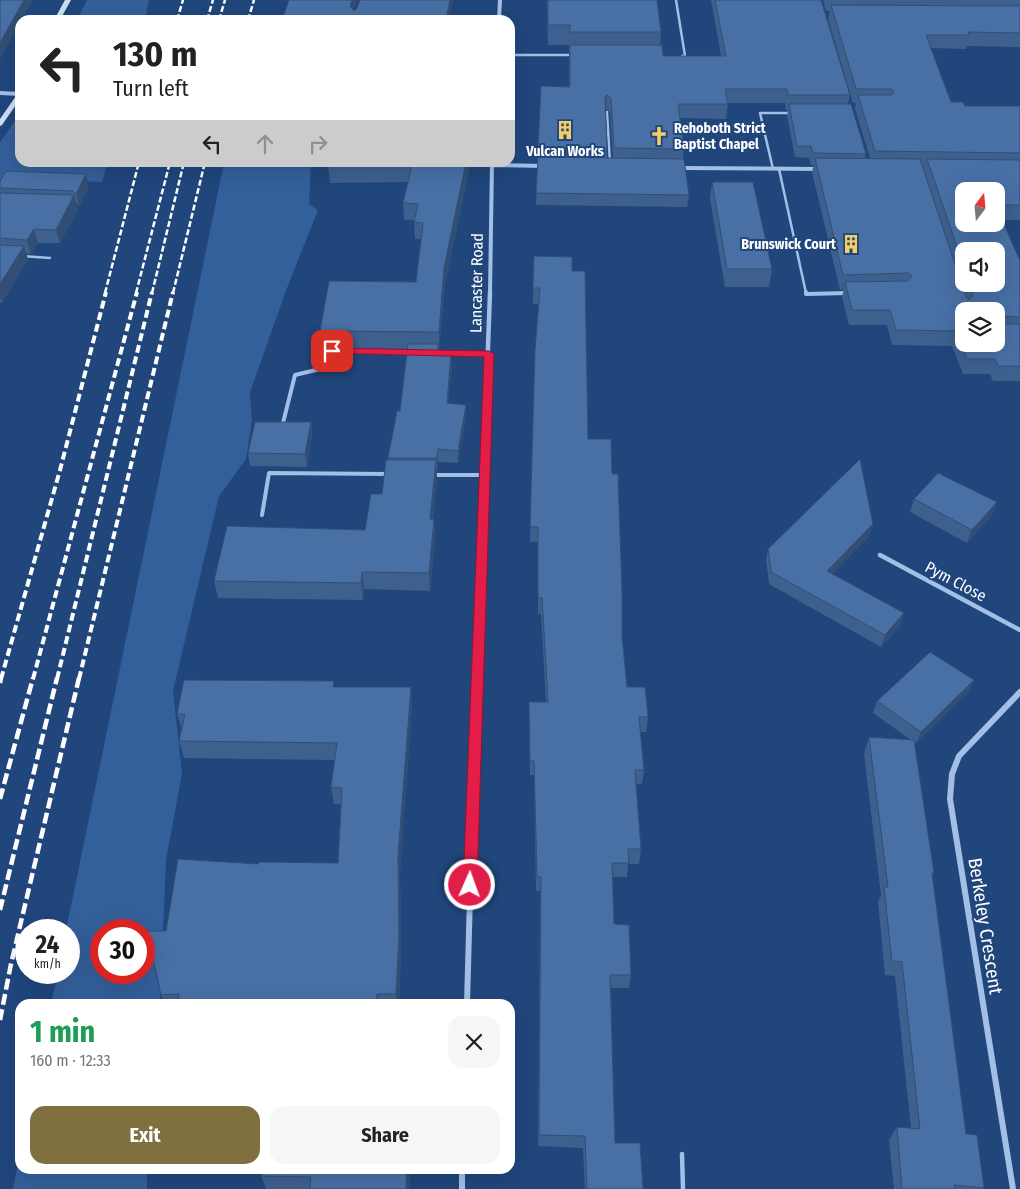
<!DOCTYPE html>
<html lang="en">
<head>
<meta charset="utf-8">
<style>
	body { margin:0; font-family:"Fira Sans Condensed",sans-serif; background:#f6f6f6; color:#222; height:100vh; display:flex; flex-direction:column; font-size:19px; white-space:nowrap }
	* { box-sizing:border-box; margin:0 }
	p { font-size:16px; color:#767676 }
	.icon { flex:none; width:28px; height:28px; fill:none; stroke:currentColor; stroke-width:2; stroke-linecap:round; stroke-linejoin:round }
	.map { position:relative; flex:1; overflow:hidden }
	.drawer { position:absolute; left:15px; top:999px; width:500px; height:175px; display:flex; flex-direction:column; background:#fff; border-radius:15px; box-shadow:0 5px 20px #0002 }
	.drawer>* { flex:none }
	.guide { position:absolute; left:15px; top:15px; width:500px; height:152px; border-radius:15px; box-shadow:0 5px 20px #0002; background:#fff; color:#222; overflow:hidden }
	.needle { width:32px; rotate:16deg }
	.tools { position:absolute; left:955px; top:182px; display:grid; gap:10px }
	.tools a { display:grid; place-items:center; width:50px; height:50px; border-radius:10px; background:#fff; box-shadow:0 5px 20px #0002; font-size:25px }
	.speed { position:absolute; left:15px; top:919px; display:flex; gap:10px; font-size:25px; font-weight:700; text-align:center }
	.speed>* { display:grid; place-content:center; width:65px; height:65px; border-radius:50%; background:#fff; box-shadow:0 5px 20px #0002; line-height:1 }
	.speed small { font-size:12px; font-weight:400 }
	.speed .limit { border:8px solid #d22; background:#fff; color:#111 }
	.pin { position:absolute; display:grid; place-items:center; width:42px; height:42px; color:#fff; margin:-21px; border-radius:10px; box-shadow:0 2px 8px #0006 }
	.me { position:absolute; width:55px; margin:-28px; rotate:2deg; stroke-linejoin:round; filter:drop-shadow(0 0 4px #0008) }
	.turn { display:flex; align-items:center; gap:18px; height:105px; padding:0 15px; font-size:22px }
	.turn .icon { width:65px; height:65px; stroke-width:2.5 }
	.turn b { display:block; font-size:35px; line-height:42px }
	.lanes { display:flex; align-items:center; height:48px; padding:0 15px; background:#0003; justify-content:center; gap:25px; direction:ltr }
	.lanes .off { opacity:.35 }
	.round { display:grid; place-items:center; flex:none; width:52px; height:52px; border-radius:15px; background:#f6f6f6 }
	.summary { display:flex; align-items:center; justify-content:space-between; height:85px; padding:0 15px }
	h1 { font-size:30px; font-weight:700; line-height:38px; color:#1e9e55 }
	.action { display:flex; gap:10px; margin-top:auto; padding:10px 15px }
	.action a { flex:1; height:58px; border-radius:15px; background:#806f3f; color:#fff; font-size:20px; font-weight:700; line-height:58px; text-align:center }
	.action a+a { background:#f6f6f6; color:#222 }
	.map>svg:first-child { display:block }
	.green { fill:#335f9a; fill-rule:evenodd }
	.lines { fill:none; stroke-linecap:round; stroke-linejoin:round }
	.lane-far2 { stroke:#a2bfe6; stroke-width:2.5 }
	.lane-far1 { stroke:#a2bfe6; stroke-width:4 }
	.lane { stroke:#a2bfe6; stroke-width:4.5 }
	.street-far2 { stroke:#a2bfe6; stroke-width:4 }
	.street-far1 { stroke:#a2bfe6; stroke-width:4.5 }
	.street { stroke:#a2bfe6; stroke-width:6 }
	.secondary { fill:#ccddf5; fill-rule:evenodd }
	.rail-far2 { stroke:#fff; stroke-width:2.5; stroke-dasharray:6 2.5; stroke-linecap:butt }
	.rail-far1 { stroke:#fff; stroke-width:4; stroke-dasharray:8 4; stroke-linecap:butt }
	.rail { stroke:#fff; stroke-width:4.5; stroke-dasharray:11 4.5; stroke-linecap:butt }
	.wall { fill:#3e608e; fill-rule:evenodd }
	.shaded-wall { fill:#324e74 }
	.building { fill:#4870a5; stroke:#324e74; fill-rule:evenodd }
	.route { fill:#e11d48; stroke:#92132f }
	.labels { text-anchor:middle; stroke-width:4; stroke-linejoin:round; paint-order:stroke }
	.far-poi-label { font-size:14px; font-weight:bold; fill:#fff; stroke:#20467c; text-anchor:start }
	.street-label { font-size:16px; fill:#fff; stroke:#20467c }
	.near-street-label { font-size:19px; fill:#fff; stroke:#20467c }
</style>
</head>
<body>
<div class="map">
<svg width="1020" height="1189" viewBox="0 0 1020 1189">
	<rect width="100%" height="100%" fill="#20467c"/>
	<path class="green" d="M87 0H149L145 20H77Z
		M20 114V162L107 163 102 182 11 179 0 196V142Z
		M224 163H311L309 204 318 210 287 288 250 392 252 421 246 459 219 496 173 691 182 773 166 860 160 1004H51L58 973 69 972V930H66ZM101 930H144V972H101Z
		M20 1153V1169H147V1189H13Z"/>
	<g class="lines">
		<path class="lane-far2" d="M676 0 685 56H682
			M510 55H575
			M607 112 610 163
			M773 169 760 113H793
			M779 169 806 293
			M22 256 50 258
			M842 293H847"/>
		<path class="lane-far1" d="M806 292V294L847 293
			M436 353 489 354
			M282 427 295 375 320 369 332 351 411 353
			M434 475H484
			M262 515 269 473 389 474"/>
		<path class="lane" d="M682 1154 683 1189"/>
		<path class="street-far2" d="M499 20 500 0
			M0 93 20 94
			M492 165 544 166
			M680 168 819 169
			M490 293 492 162"/>
		<path class="street-far1" d="M880 555 1020 630
			M476 679 490 292"/>
		<path class="street" d="M467 1004 476 678
			M462 1169V1189
			M1013 1189 950 799 952 774 959 756 1020 692"/>
		<path class="secondary" d="M65 0H71L60 20H54Z
			M20 92V99L2 125 0 126V119L18 93Z"/>
		<path class="rail-far2" d="M177 20 183 0
			M207 20 213 0
			M219 20 225 0
			M248 20 254 0
			M105 293 139 162
			M136 293 170 162
			M152 293 184 162
			M173 293 205 162"/>
		<path class="rail-far1" d="M1 679 60 470 106 292
			M33 679 137 292
			M57 679 152 292
			M79 679 173 292"/>
		<path class="rail" d="M0 683 1 678
			M0 799 33 678
			M0 910 57 678
			M0 1020 11 964 79 678"/>
	</g>
	<path class="wall" d="M547 0H657L661 32 660 45 663 56H721L711 0H821L850 95 848 104 866 154 865 158H870L855 109 856 103H853L828 19 830 11H826L823 0H1020V47L967 46 966 49 931 48 951 102 965 106H1020V220H1002L1020 261V381H993L990 374H963L952 346 892 345 887 325H849L842 297 844 289 840 290 812 172 814 165H811L809 158 795 157 787 116 788 110H786L785 103H728L726 119 680 118 684 149 683 159 689 195 687 207 536 205 541 86 569 87V45H548ZM606 109 610 112 613 158H607V148L605 110ZM964 251 996 284H964Z
		M469 162V170L445 284 439 349H438L439 353 452 366 448 404 466 405V417L458 463 438 462 437 471H436L437 478 433 519H434L435 537 430 591 364 589 363 600 218 598 214 581 365 530 382 494 388 458 400 411 408 349 322 348 320 331 416 282 421 239H415L414 220H404L403 203 408 182 330 183 328 166Z
		M0 181 89 186 79 206 76 203 78 209 60 243H38L31 254 26 253 28 260 2 303H0Z
		M712 182 772 269 769 287H725L710 199Z
		M534 256 572 271 588 439 612 474 622 636 627 687 648 717 646 732H640L644 770 642 784H636L641 849 639 864H628L627 877H612L614 924 631 975 629 988H611L615 1143 643 1189H585L583 1148 538 1146 540 891H536L534 775H530L529 702H546L541 614H538V542H530L535 350 539 304H533Z
		M311 422 312 435 307 467 250 466 248 453Z
		M914 499 993 514 967 543 910 512Z
		M870 536 832 574 901 625 881 647 769 584 766 560 768 549Z
		M974 680 969 692 916 743 914 742 934 873 932 877 966 1134 984 1188 983 1189H894L889 1140 897 1127 911 1128 895 976 885 975 878 902 881 895 864 754 869 737 911 740 873 713 877 701Z
		M335 687 412 704 400 872 401 951 399 1004H165L161 995 166 931 258 864 338 863 341 804H334L331 787 335 760 184 758 179 741 182 729 177 714Z
		M262 1169H410L409 1189H266L261 1176Z"/>
	<path class="shaded-wall" d="M24 0H33L22 20H20V23L0 59V43Z
		M352 0H357L351 19 350 6Z
		M450 0H453V1L449 20H446Z
		M607 95 606 109 604 112 605 98Z
		M466 162H469V170L445 284 439 349V332L444 268Z
		M86 174 89 186 79 206 76 194Z
		M74 195 78 209 60 243 56 230Z
		M34 229 38 243 31 254 27 240Z
		M24 246 28 260 2 303 0 297V284Z
		M451 354 452 366 447 416V403Z
		M466 405V417L458 463V451Z
		M311 422 312 435 307 467 305 454Z
		M438 449V462L437 471V458Z
		M436 460 437 478 431 537 430 519Z
		M997 502 993 514 967 543 972 530Z
		M434 519 435 537 430 591 429 573Z
		M873 524 870 536 824 583 827 571Z
		M362 572 364 589 363 600 361 583Z
		M904 613 901 625 881 647 885 635Z
		M974 680 969 692 916 743 921 732Z
		M411 687 412 704 400 872 401 951 399 1004H398L396 994 398 856Z
		M407 1169H410L409 1189H406Z"/>
	<path class="building" d="M0 0H24L0 43Z
		M289 0H352L350 6 354 11 357 8 360 0H450L446 20H282Z
		M548 0H657L661 32H570V25H548Z
		M715 0H821L850 95H788L787 89H725L728 104H678L684 149 614 148 611 98 607 95 605 98 607 148 538 147 541 86 570 87V45H662L663 56H726Z
		M1020 4V33L968 32 969 35H926L951 102H963L965 106H1020V153L875 151 858 95H891L894 91 891 89H856L831 5 1018 6Z
		M789 104H851L866 154 813 153 811 146H797Z
		M538 157 684 159 689 195 536 193Z
		M815 158 920 159 966 297 969 300 973 295 969 284H996V251H964V267L927 159 1020 160V205H996V191H964V224H996V206L1020 261V317L1000 316 997 320 1001 324H1020V366H998L995 359H967L957 331 896 330 890 310H852L845 282 908 281 912 276 908 273 843 275ZM964 311H996V344H964Z
		M328 162H466L444 268 439 332 320 331 329 281 416 282 423 223 414 222 418 204 403 203 412 166H328Z
		M6 171 86 174 76 194 73 191 0 188V181Z
		M712 182H753L772 269H727Z
		M0 193 74 195 56 230 34 229 27 240 0 238Z
		M0 245 24 246 0 284Z
		M534 256 572 257V271H585L588 439H611L612 474H618L622 591V636L627 687H645L648 717H639L644 770H635L641 849H628L629 863H612L614 924 629 925 631 975H610L615 1143H640L643 1189H587L585 1136 539 1135 541 877H537L534 761H530L529 702H548L542 598H538V527H530L535 350 540 288H533Z
		M408 344H438L437 353 451 354 447 403 466 405 458 451 438 449 437 458H388L397 411H400Z
		M255 422H311L305 454 248 453Z
		M860 459 873 524 827 571 904 613 885 635 771 572 768 549Z
		M386 460H436L430 519H434L429 573 362 572 361 583 214 581 227 526 365 530 371 494H382Z
		M938 473 997 502 972 530 914 499Z
		M930 652 974 680 921 732 877 701Z
		M184 680 334 681 333 687H411L398 856 399 936 396 994H377L376 1004H178L179 994 161 995 147 931H166L178 859 258 864 260 862 338 863 342 788 331 787 337 743 179 741 185 714H177Z
		M869 737 914 740 934 873H932L966 1134 977 1135 984 1188 954 1185 955 1189H902L897 1127 920 1129 902 962 892 961 884 887H888Z
		M262 1169H407L406 1189H310L311 1177 261 1176Z"/>
	<path class="route" d="M332 348 489 351 494 354 477 885 475 889 470 891 465 889 463 885 484 357 329 353 327 351Z"/>
	<defs>
		<g id="building-bare" transform="scale(1.5)"><path d="M-4-6H4V6H1V3H-1V6H-4ZM-2.5-4.3h1.7v1.8h-1.7ZM.8-4.3h1.7v1.8H.8ZM-2.5-1h1.7V.8h-1.7ZM.8-1h1.7V.8H.8Z" fill="#f4ce63" stroke="#20467c" stroke-width="2.5" paint-order="stroke"/></g>
		<g id="church-bare" transform="scale(1.5)"><path d="M-1.2-6h2.4v3.5h3.3v2.4h-3.3V6h-2.4V-.1h-3.3v-2.4h3.3Z" fill="#f4ce63" stroke="#20467c" stroke-width="2.5" paint-order="stroke"/></g>
	</defs>
	<g fill-rule="evenodd">
		<use href="#building-bare" x="565" y="130"/>
		<use href="#church-bare" x="659" y="136"/>
		<use href="#building-bare" x="851" y="244"/>
	</g>
	<g class="labels">
		<g class="far-poi-label">
			<text x="674" y="133">Rehoboth Strict<tspan x="674" dy="16">Baptist Chapel</tspan></text>
			<text x="565" y="156" text-anchor="middle">Vulcan Works</text>
			<text x="836" y="249" text-anchor="end">Brunswick Court</text>
		</g>
		<g class="street-label">
			<text transform="translate(476 283) rotate(-89)" y="6">Lancaster Road</text>
			<text transform="translate(956 581) rotate(28)" y="6">Pym Close</text>
		</g>
		<g class="near-street-label">
			<text transform="translate(986 926) rotate(81)" y="7">Berkeley Crescent</text>
		</g>
	</g>
</svg>
<div class="tools">
<a><svg class="needle" viewBox="-14 -14 28 28"><path d="M0-13l5 13h-10z" fill="#e53935"/><path d="M0 13l5-13h-10z" fill="#767676"/></svg></a>
<a><svg class="icon" aria-label="sound" viewBox="0 0 24 24"><path d="M4 9h4l5-4v14l-5-4H4zM17 9q2 3 0 6"/></svg></a>
<a><svg class="icon" aria-label="layers" viewBox="0 0 24 24"><path d="M12 4l9 5-9 5-9-5zM3 14l9 5 9-5"/></svg></a>
</div>
<div class="speed"><div>24<small>km/h</small></div><div class="limit">30</div></div>
<div class="pin" style="left:332px;top:351px;background:#d93025"><svg class="icon" aria-label="arrive" viewBox="0 0 24 24"><path d="M6 21V4h12l-3 4 3 4H6"/></svg></div>
<svg class="me" style="left:470px;top:885px" viewBox="-20 -20 40 40"><circle r="17" fill="#e11d48" stroke="#fff" stroke-width="3"/><path d="M0-11L8 9 0 5-8 9z" fill="#fff"/></svg>
<div class="guide">
<div class="turn"><svg class="icon" aria-label="left" viewBox="0 0 24 24"><path d="M17 20v-9H6M10 6l-5 5 5 5"/></svg><div><b>130 m</b>Turn left</div></div>
<div class="lanes"><svg class="icon" aria-label="left" viewBox="0 0 24 24"><path d="M17 20v-9H6M10 6l-5 5 5 5"/></svg><svg class="icon off" aria-label="ahead" viewBox="0 0 24 24"><path d="M12 20V5M6 11l6-6 6 6"/></svg><svg class="icon off" aria-label="right" viewBox="0 0 24 24"><path d="M7 20v-9h11M14 6l5 5-5 5"/></svg></div>
</div>
<section class="drawer">
<div class="summary"><div><h1>1 min</h1><p>160 m · 12:33</p></div><a class="round"><svg class="icon" aria-label="close" viewBox="0 0 24 24"><path d="M6 6l12 12M18 6L6 18"/></svg></a></div>
<div class="action"><a>Exit</a><a>Share</a></div>
</section>
</div>
</body>
</html>
